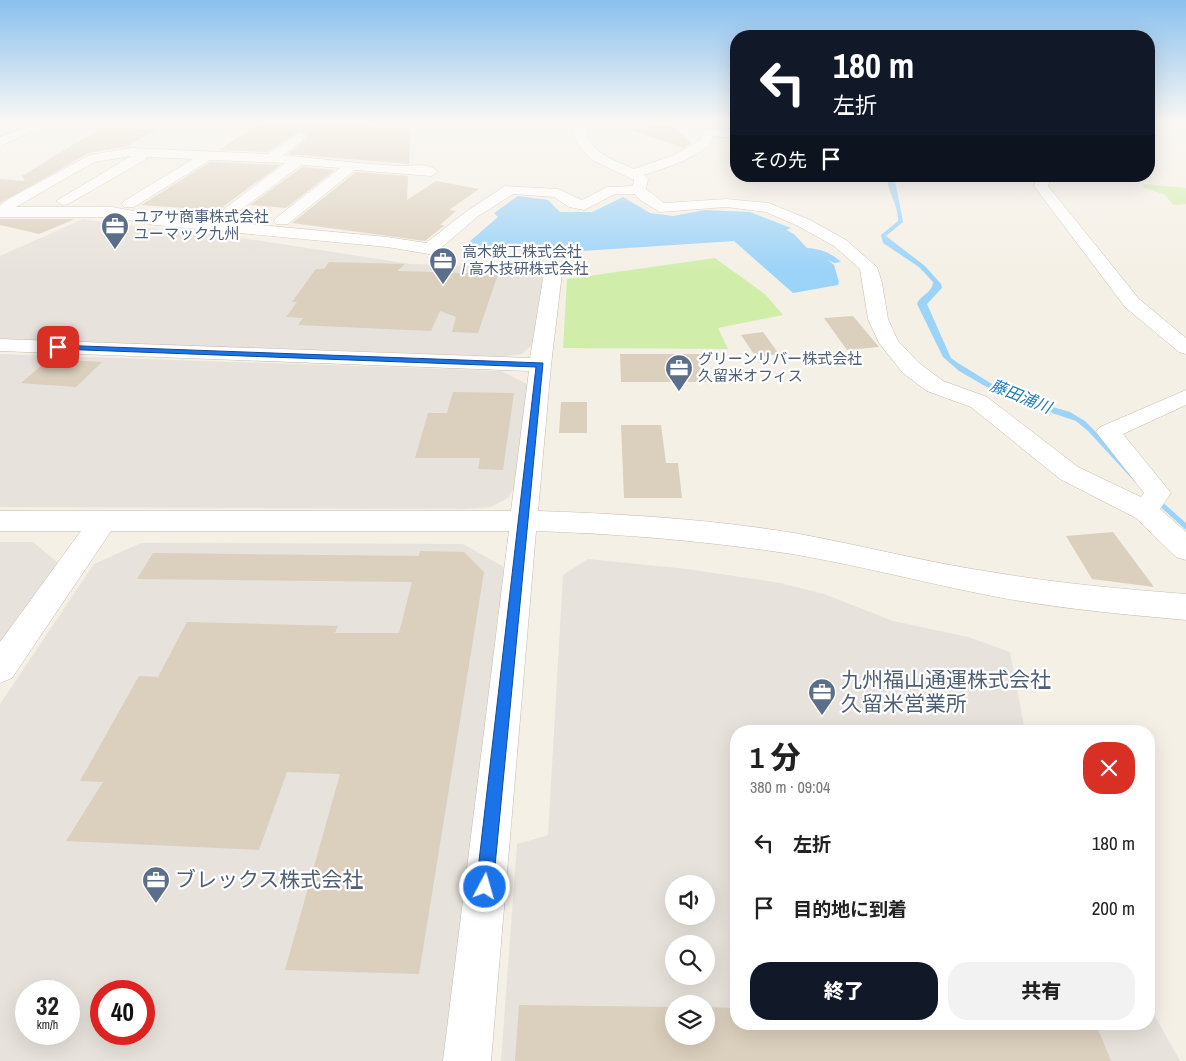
<!DOCTYPE html>
<html lang="ja">
<head>
<meta charset="utf-8">
<style>
	body { margin:0; font-family:"Archivo Narrow","Noto Sans JP",sans-serif; background:#f2f2f2; color:#222; height:100vh; display:flex; flex-direction:column; font-size:19px; white-space:nowrap }
	* { box-sizing:border-box; margin:0 }
	p { font-size:16px; color:#767676 }
	.icon { flex:none; width:28px; height:28px; fill:none; stroke:currentColor; stroke-width:2; stroke-linecap:round; stroke-linejoin:round }
	.map { position:relative; flex:1; overflow:hidden }
	.side { position:absolute; left:730px; top:725px; width:425px; height:305px; display:flex; flex-direction:column; background:#fff; border-radius:20px; box-shadow:0 5px 20px #0002 }
	.side>* { flex:none }
	.banner { position:absolute; left:730px; top:30px; width:425px; height:152px; border-radius:20px; box-shadow:0 5px 20px #0002; background:#111827; color:#fff; overflow:hidden }
	.tools { position:absolute; left:665px; top:875px; display:grid; gap:10px }
	.tools a { display:grid; place-items:center; width:50px; height:50px; border-radius:50%; background:#fff; box-shadow:0 5px 20px #0002; font-size:25px }
	.speed { position:absolute; left:15px; top:980px; display:flex; gap:10px; font-size:25px; font-weight:700; text-align:center }
	.speed>* { display:grid; place-content:center; width:65px; height:65px; border-radius:50%; background:#fff; box-shadow:0 5px 20px #0002; line-height:1 }
	.speed small { font-size:12px; font-weight:400 }
	.speed .limit { border:8px solid #d22; background:#fff; color:#111 }
	.pin { position:absolute; display:grid; place-items:center; width:42px; height:42px; color:#fff; margin:-21px; border-radius:10px; box-shadow:0 2px 8px #0006 }
	.me { position:absolute; width:55px; margin:-28px; rotate:6deg; stroke-linejoin:round; filter:drop-shadow(0 0 4px #0008) }
	.turn { display:flex; align-items:center; gap:18px; height:105px; padding:0 20px; font-size:22px }
	.turn .icon { width:65px; height:65px; stroke-width:2.5 }
	.turn b { display:block; font-size:35px; line-height:42px }
	.then { display:flex; align-items:center; height:48px; padding:0 20px; background:#0003; gap:10px; font-size:19px }
	.round { display:grid; place-items:center; flex:none; width:52px; height:52px; border-radius:20px; background:#f2f2f2 }
	.headline { display:flex; align-items:center; justify-content:space-between; height:85px; padding:0 20px }
	h1 { font-size:30px; font-weight:800; line-height:38px }
	.button { display:flex; gap:10px; margin-top:auto; padding:10px 20px }
	.button a { flex:1; height:58px; border-radius:20px; background:#111827; color:#fff; font-size:20px; font-weight:800; line-height:58px; text-align:center }
	.button a+a { background:#f2f2f2; color:#222 }
	ul { padding:0; list-style:none }
	li { display:flex; align-items:center; gap:15px; height:65px; padding:0 20px }
	li div { flex:1 }
	li b { display:block; font-size:19px }
	li em { font-style:normal }
	.map>svg:first-child { display:block }
	.industrial { fill:#e7e2db; fill-rule:evenodd }
	.green { fill:#d0eeaa }
	.water { fill:#9cd3f8 }
	.building { fill:#dbcfbd }
	.lines { fill:none; stroke-linecap:round; stroke-linejoin:round }
	.minor-casing { stroke:#c5bbaa; stroke-width:1 }
	.minor { fill:#fff; fill-rule:evenodd }
	.route { fill:#1a73e8; stroke:#114b97 }
	.labels { text-anchor:middle; stroke-width:4.5; stroke-linejoin:round; paint-order:stroke }
	.far-service-label { font-size:15px; fill:#4e5e75; stroke:#fff; text-anchor:start }
	.far-water-label { font-size:16px; font-style:italic; fill:#2079b8; stroke:#fff }
	.near-service-label { font-size:21px; fill:#4e5e75; stroke:#fff; text-anchor:start }
</style>
</head>
<body>
<div class="map">
<svg width="1186" height="1061" viewBox="0 0 1186 1061">
	<rect width="100%" height="100%" fill="#f5f0e6"/>
	<path class="industrial" d="M83 219 186 233 229 236 411 264 532 268 543 273 533 344 522 354 502 357 0 340V256Z
		M0 354 501 371 529 385 515 486 508 498 491 507 465 509 0 507Z
		M0 542H33L59 564 0 646Z
		M141 543 463 544 504 567 443 1061H0V704L94 564ZM26 991H69V1034H26ZM101 991H144V1034H101Z
		M588 559 687 569 780 583 824 594 893 621 968 637 1010 652 1025 731H736V1024H1149V1005L1180 1061H501L517 844 548 835 563 575ZM674 884H706V916H674ZM674 944H706V976H674ZM674 1004H706V1036H674Z"/>
	<path class="green" d="M1144 184 1186 188V204L1173 205 1165 195 1143 187Z
		M715 258 766 295 783 315 718 328 728 349 563 348 567 279Z"/>
	<path class="water" d="M888 176H897L895 180 903 222 886 236 925 266 941 284 942 288 927 304 951 358 958 363 997 387 1025 399 1070 412 1085 421 1117 453 1150 491 1186 523V530L1145 493 1088 431 1076 421 1019 402 990 389 959 371 943 357 917 304C921 294 932 294 933 282L919 267 883 243 881 235 898 221C899 205 885 188 888 176Z
		M518 196 548 200 560 212H592L623 197 650 213 673 216 705 210 750 212 791 228 786 230 794 234 807 248C820 249 830 252 841 262L834 263 828 260 834 265 839 282 838 285 793 293 734 241 582 251 462 248 498 217 494 213Z"/>
	<path class="building" d="M261 122H370L365 127 411 128 409 164 288 154 307 138 305 133 299 131 267 152 219 150Z
		M671 125 691 143 683 148 629 129Z
		M102 127 157 129 126 147 89 153 0 203V179L25 181 22 176Z
		M210 162 280 165 224 206 221 210 222 213 216 218 189 216 198 209 141 205Z
		M302 167 335 170 286 208 250 205Z
		M356 172 408 176 407 200 436 181 479 189 449 210 456 211 440 225H445L425 241 292 223Z
		M0 219H75L39 234 0 225Z
		M329 262 405 264 397 271 498 274 478 333 452 332 456 317 440 311 431 331 298 325 303 318 286 317 297 302H292L316 269H324Z
		M853 316 879 347 847 350 824 318Z
		M763 332 779 354 756 357 741 335Z
		M620 354H703L708 382H621Z
		M49 359 102 362 76 387 21 383Z
		M453 392 514 393 503 470 478 469 480 458H415L428 413H447Z
		M561 402H587V433H559Z
		M621 425H661L666 463H678L682 498H624Z
		M1113 532 1154 587 1092 579 1066 536Z
		M420 551 464 552 484 572 419 974 285 970 340 774 287 772 259 850 66 841 103 782 80 781 139 676 158 677 187 622 338 626 335 633H399L412 582 137 579 153 553 419 556Z
		M519 1005 674 1007V1036H706V1007L736 1008V1024H1096L1111 1061H515Z"/>
	<g class="lines">
		<g class="minor-casing">
			<path id="minor" d="M38 122H54L0 146V137Z
				M564 122C574 122 583 122 590 130L586 135C595 155 615 160 634 169L674 155 700 140 704 130 721 128 736 130V138L713 136C710 155 662 169 644 175L648 179 646 189 664 203 726 199 769 203 810 220 846 240 877 267 882 283 888 319 898 341 919 363 943 381 987 397 1078 467 1141 497 1144 493 1096 432 1100 427 1186 390V405L1123 434 1171 493 1160 509 1186 532V560L1176 557 1136 518 1060 479 971 407 927 391 903 373 879 343 868 319 860 269 834 246 798 226 766 212 726 207 660 212 640 200 635 194H615L584 210 569 207 554 197 513 194 477 217 435 253 429 254 387 247 155 225 112 217H0V205L10 198 90 155 131 148 268 154 299 133 303 134 305 137 303 140 283 155C322 159 362 164 401 166 412 166 430 162 438 172L431 176 355 170 288 224H276L274 221 276 218 340 168 301 165 235 214 230 216 222 211 225 208 285 163 210 160 134 207H124L122 204 124 201 193 159 146 157 145 160 68 204 63 205 56 201 131 156 94 162 16 207H112L155 215 387 237 426 243 467 211 505 186 558 189 582 200 607 187 633 186 634 180 592 160 579 146 573 134 576 130Z
				M1038 176H1052L1048 186 1139 299 1186 338V354L1179 352 1125 307 1034 186Z
				M553 268 559 269 562 273 551 365 538 511C624 514 709 519 794 533 860 545 925 562 991 572 1055 583 1121 589 1186 594V620C1120 614 1052 608 987 595 922 582 857 565 792 554 707 541 622 534 536 531L491 1061H443L509 531H111L12 678 0 683V642L81 531H0V511H511L529 371 0 351V339L530 358 544 273 547 269Z"/>
		</g>
		<use href="#minor" class="minor"/>
	</g>
	<linearGradient id="sky" x2="0" y2="1"><stop stop-color="#89c0ee"/><stop offset="0.45" stop-color="#faf8f4"/><stop offset="1" stop-color="#faf8f4" stop-opacity="0"/></linearGradient>
	<rect width="1186" height="271" fill="url(#sky)"/>
	<path class="route" d="M55 345 543 363 493 887 491 893 485 896 479 893 476 887 536 367 58 349H55Z"/>
	<defs>
		<g id="office-pin" transform="scale(1.4375)"><path d="M0 17L-7.5 6A9.5 9.5 0 1 1 7.5 6Z" fill="#5c6f8a" stroke="#fff"/><path d="M-6-3h4V-5.5h4V-3h4V5H-6ZM-1-4.5V-3h2v-1.5ZM-6 0V1H6V0Z" fill="#fff"/></g>
	</defs>
	<g fill-rule="evenodd">
		<use href="#office-pin" x="115" y="226"/>
		<use href="#office-pin" x="443" y="261"/>
		<use href="#office-pin" x="679" y="368"/>
		<use href="#office-pin" x="822" y="692"/>
		<use href="#office-pin" x="156" y="880"/>
	</g>
	<g class="labels">
		<g class="far-service-label">
			<text x="134" y="222">ユアサ商事株式会社<tspan x="134" dy="17">ユーマック九州</tspan></text>
			<text x="462" y="257">高木鉄工株式会社<tspan x="462" dy="17">/ 高木技研株式会社</tspan></text>
			<text x="698" y="364">グリーンリバー株式会社<tspan x="698" dy="17">久留米オフィス</tspan></text>
		</g>
		<g class="far-water-label">
			<text transform="translate(1021 396) rotate(22)" y="6">藤田浦川</text>
		</g>
		<g class="near-service-label">
			<text x="841" y="687">九州福山通運株式会社<tspan x="841" dy="24">久留米営業所</tspan></text>
			<text x="175" y="887">ブレックス株式会社</text>
		</g>
	</g>
</svg>
<div class="tools">
<a><svg class="icon" aria-label="sound" viewBox="0 0 24 24"><path d="M4 9h4l5-4v14l-5-4H4zM17 9q2 3 0 6"/></svg></a>
<a><svg class="icon" aria-label="search" viewBox="0 0 24 24"><circle cx="10" cy="10" r="6"/><path d="M15 15l6 6"/></svg></a>
<a><svg class="icon" aria-label="layers" viewBox="0 0 24 24"><path d="M12 4l9 5-9 5-9-5zM3 14l9 5 9-5"/></svg></a>
</div>
<div class="speed"><div>32<small>km/h</small></div><div class="limit">40</div></div>
<div class="pin" style="left:58px;top:347px;background:#d93025"><svg class="icon" aria-label="arrive" viewBox="0 0 24 24"><path d="M6 21V4h12l-3 4 3 4H6"/></svg></div>
<svg class="me" style="left:485px;top:887px" viewBox="-20 -20 40 40"><circle r="17" fill="#1a73e8" stroke="#fff" stroke-width="3"/><path d="M0-11L8 9 0 5-8 9z" fill="#fff"/></svg>
<div class="banner">
<div class="turn"><svg class="icon" aria-label="left" viewBox="0 0 24 24"><path d="M17 20v-9H6M10 6l-5 5 5 5"/></svg><div><b>180 m</b>左折</div></div>
<div class="then">その先<svg class="icon" aria-label="arrive" viewBox="0 0 24 24"><path d="M6 21V4h12l-3 4 3 4H6"/></svg></div>
</div>
<section class="side">
<div class="headline"><div><h1>1 分</h1><p>380 m · 09:04</p></div><a class="round" style="background:#d93025;color:#fff"><svg class="icon" aria-label="close" viewBox="0 0 24 24"><path d="M6 6l12 12M18 6L6 18"/></svg></a></div>
<ul>
<li><svg class="icon" aria-label="left" viewBox="0 0 24 24"><path d="M17 20v-9H6M10 6l-5 5 5 5"/></svg><div><b>左折</b></div><em>180 m</em></li>
<li><svg class="icon" aria-label="arrive" viewBox="0 0 24 24"><path d="M6 21V4h12l-3 4 3 4H6"/></svg><div><b>目的地に到着</b></div><em>200 m</em></li>
</ul>
<div class="button"><a>終了</a><a>共有</a></div>
</section>
</div>
</body>
</html>
